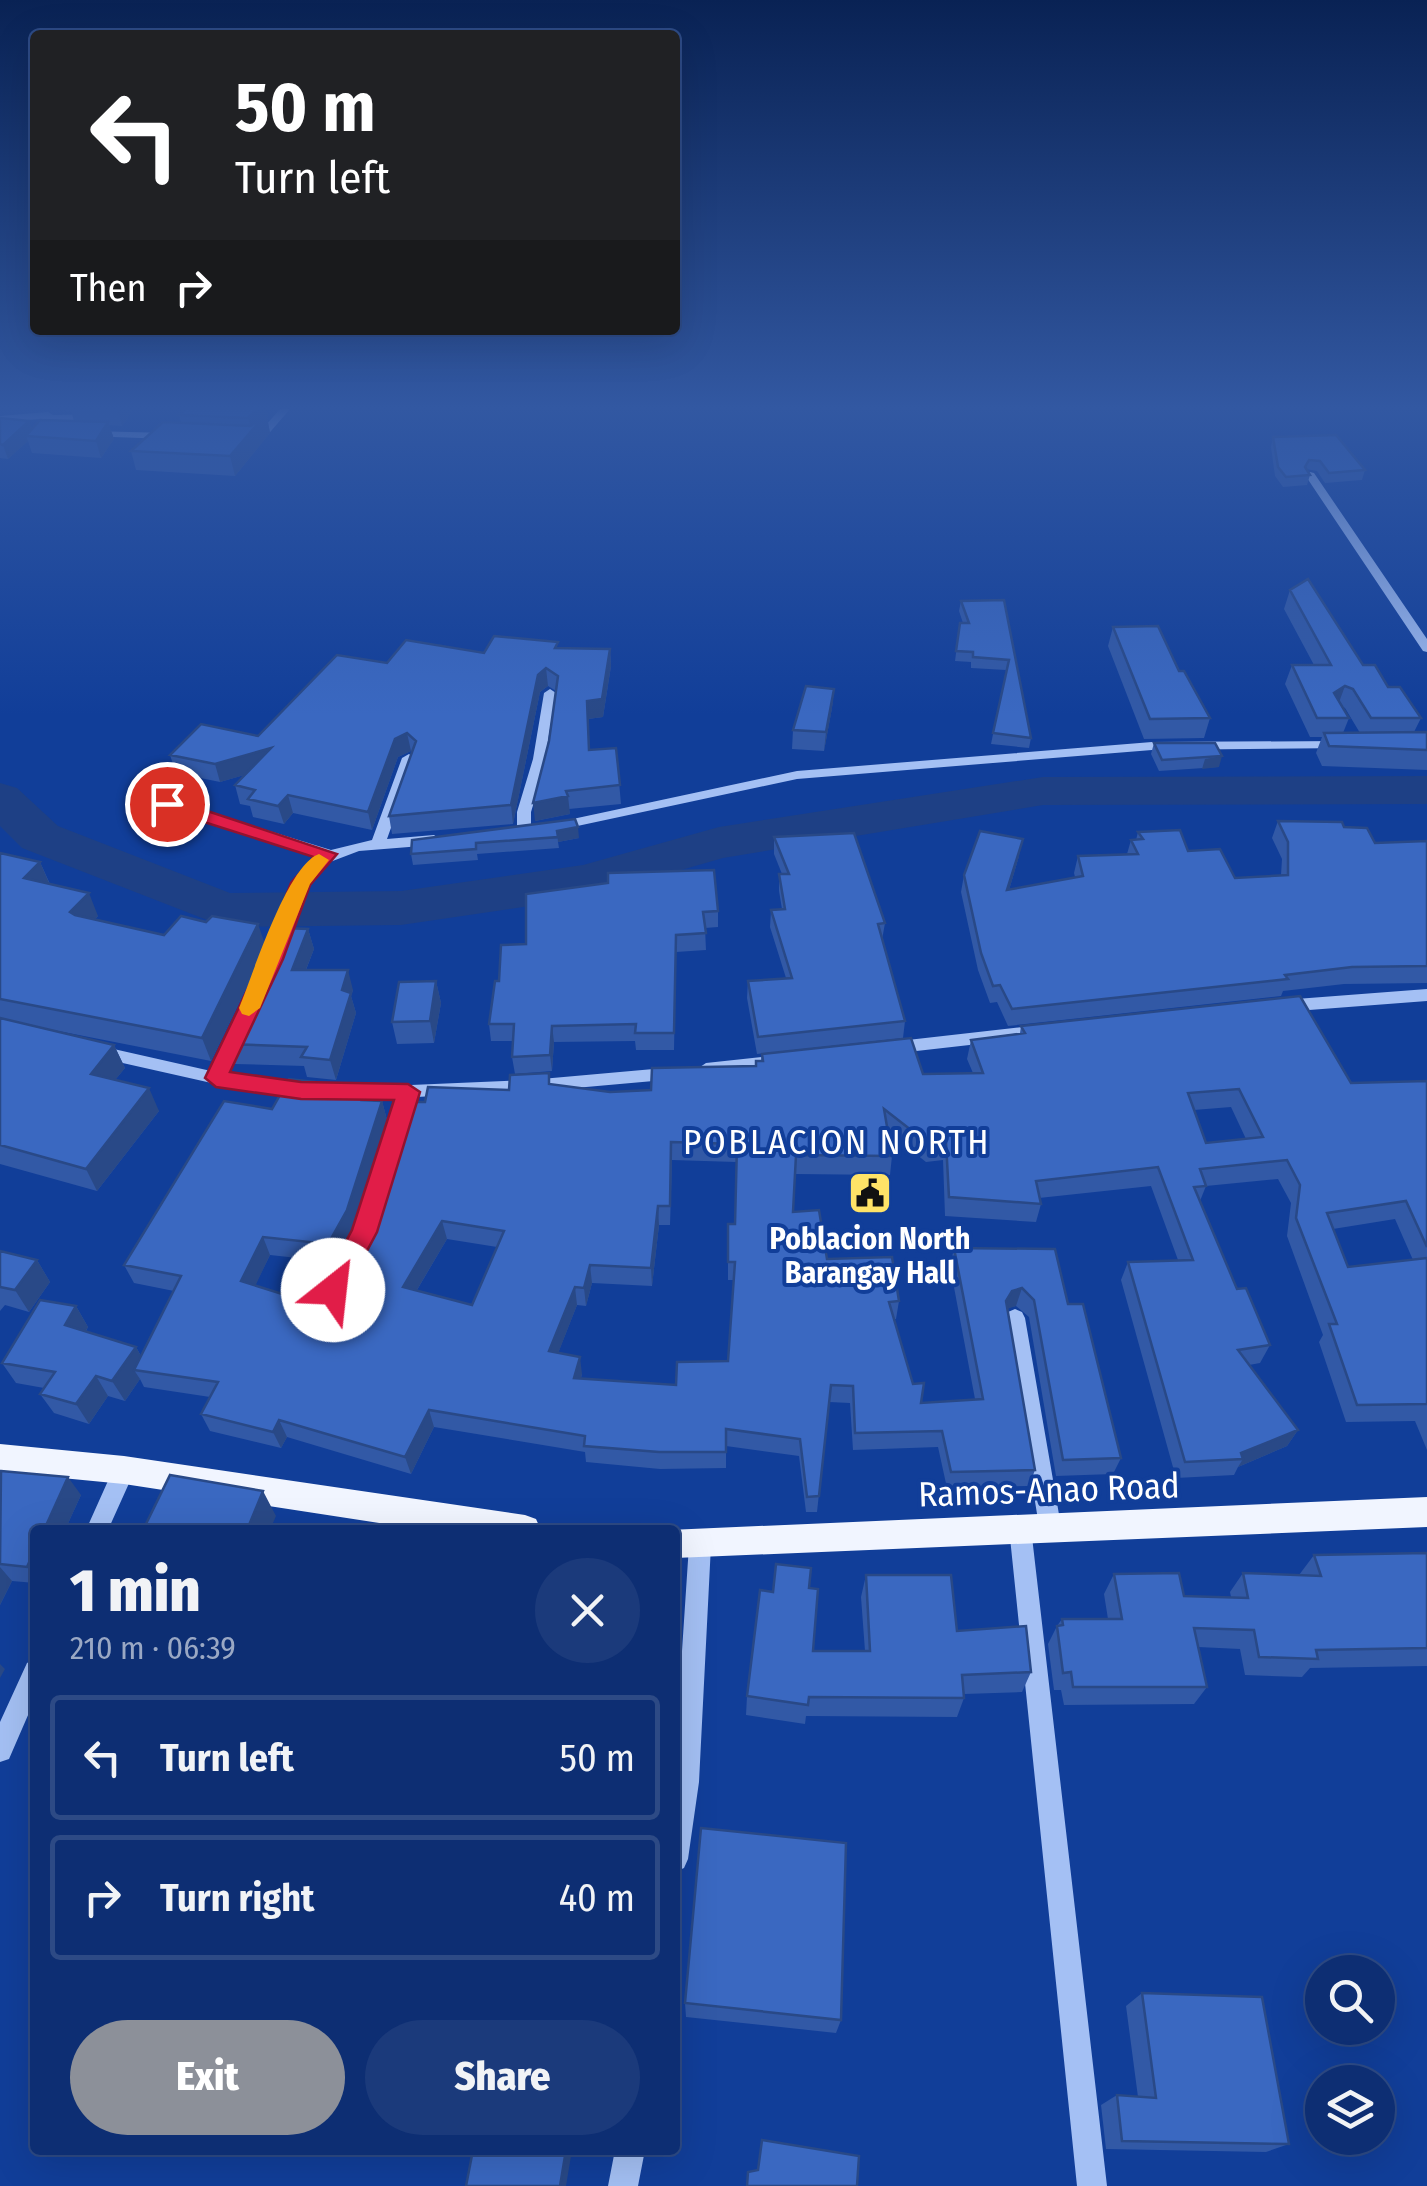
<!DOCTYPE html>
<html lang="en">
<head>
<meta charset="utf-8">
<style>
	body { margin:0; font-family:"Fira Sans Condensed",sans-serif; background:#1b3a7b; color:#f1f3f6; height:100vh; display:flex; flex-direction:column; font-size:38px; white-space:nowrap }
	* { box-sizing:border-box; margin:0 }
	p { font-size:32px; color:#9aa8c4 }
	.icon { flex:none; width:55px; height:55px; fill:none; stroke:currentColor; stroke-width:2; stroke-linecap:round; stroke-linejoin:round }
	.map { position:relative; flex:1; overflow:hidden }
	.drawer { position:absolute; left:30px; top:1525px; width:650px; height:630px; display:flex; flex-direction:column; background:#0d2e73; border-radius:10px; box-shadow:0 10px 40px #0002,0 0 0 2px #2d4a85 }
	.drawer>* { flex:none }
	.top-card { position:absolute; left:30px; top:30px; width:650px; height:305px; border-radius:10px; box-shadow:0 10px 40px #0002,0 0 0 2px #2d4a85; background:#202124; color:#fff; overflow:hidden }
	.fabs { position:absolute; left:1305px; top:1955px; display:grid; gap:20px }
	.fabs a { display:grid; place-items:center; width:90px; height:90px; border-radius:50%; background:#0d2e73; box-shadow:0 10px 40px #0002,0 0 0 2px #2d4a85; font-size:50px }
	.pin { position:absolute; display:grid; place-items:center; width:85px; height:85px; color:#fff; margin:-42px; border:5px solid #fff; border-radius:50%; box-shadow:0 2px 10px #0007 }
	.me { position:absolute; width:110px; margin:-55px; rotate:29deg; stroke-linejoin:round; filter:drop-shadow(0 0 8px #0008) }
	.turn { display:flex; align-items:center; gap:35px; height:210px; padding:0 40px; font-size:45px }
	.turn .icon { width:130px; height:130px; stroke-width:2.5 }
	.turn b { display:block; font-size:70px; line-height:85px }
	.then { display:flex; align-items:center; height:95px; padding:0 40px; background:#0003; gap:20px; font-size:38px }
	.round { display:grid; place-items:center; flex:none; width:105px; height:105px; border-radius:52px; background:#1b3a7b }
	.headline { display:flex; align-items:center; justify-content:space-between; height:170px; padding:0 40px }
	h1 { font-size:60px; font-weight:800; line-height:75px }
	.primary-button { display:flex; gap:20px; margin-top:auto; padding:20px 40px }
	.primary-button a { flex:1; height:115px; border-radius:60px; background:#8c9099; color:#fff; font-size:40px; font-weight:800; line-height:115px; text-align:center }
	.primary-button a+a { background:#1b3a7b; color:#f1f3f6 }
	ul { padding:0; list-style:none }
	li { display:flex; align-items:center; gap:30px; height:125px; margin:0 20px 15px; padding:0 20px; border:5px solid #2d4a85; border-radius:10px }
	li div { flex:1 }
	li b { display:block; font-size:38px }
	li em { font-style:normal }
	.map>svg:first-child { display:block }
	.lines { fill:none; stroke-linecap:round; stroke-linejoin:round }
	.river { fill:#1e4085; fill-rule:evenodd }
	.minor { fill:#a4c0f4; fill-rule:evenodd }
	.major { fill:#f1f5ff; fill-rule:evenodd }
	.wall { fill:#3259a6; fill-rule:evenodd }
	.shaded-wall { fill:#294987 }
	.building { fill:#3a68c1; stroke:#294987; stroke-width:2.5; fill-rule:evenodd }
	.route { fill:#e11d48; stroke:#92132f; stroke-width:2.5 }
	.slow { fill:#f59e0b }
	.labels { text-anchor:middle; stroke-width:8; stroke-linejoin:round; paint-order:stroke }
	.poi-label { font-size:30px; font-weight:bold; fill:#fff; stroke:#113e99 }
	.quarter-label { font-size:35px; letter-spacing:2.5px; fill:#fff; stroke:#113e99 }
	.near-street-label { font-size:35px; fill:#fff; stroke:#113e99 }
</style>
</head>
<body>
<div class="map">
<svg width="1427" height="2186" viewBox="0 0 1427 2186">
	<rect width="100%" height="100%" fill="#113e99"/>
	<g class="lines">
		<path class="river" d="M1427 776V804L1043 805 723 858 584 898 401 925 225 927 22 848 0 826V783L17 788 58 826 230 893 401 891 583 865 719 827 1043 777Z"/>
		<path class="minor" d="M280 409H290L265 438 246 440V436L258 434Z
			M48 412 53 415 97 414 102 417 97 420 49 421 43 428 54 433 49 436 32 429 40 419 0 422V416Z
			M90 431 169 433 174 436 169 439 86 436V432Z
			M1310 472 1314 473 1427 639V652L1423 651 1305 475Z
			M550 689 556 693 547 759 531 812V831L524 835 517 831V812L533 759 544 693Z
			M1342 741 1349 745 1347 748 1152 750 797 779 554 831 547 827 554 823 797 771 1152 742Z
			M409 754 416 758 387 839 434 835 441 840 434 845 359 851 330 862 316 872 308 884 285 950 277 955 269 950C283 916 288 879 318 856L162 807 160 804 167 800 172 801 331 850 372 840 402 758Z
			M1427 989V1001L1283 1012 1275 1006 1283 1000Z
			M240 1022 248 1028 227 1073 306 1085 312 1086 315 1091 312 1096 306 1097 216 1084 96 1057 87 1051 96 1045 211 1071 234 1024Z
			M1023 1027 1031 1033 1023 1039 890 1054 882 1048 890 1042Z
			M780 1055 789 1061 780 1067 706 1075 697 1069 706 1063Z
			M676 1067 685 1073 676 1079 530 1092 415 1097 367 1248 364 1254 357 1256 350 1254 347 1248 397 1098 347 1100 338 1093 341 1088 530 1080Z
			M1015 1309 1022 1312 1025 1318 1061 1526 1058 1534 1050 1537 1042 1534 1039 1526 1005 1318 1008 1312Z
			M124 1460 132 1463 135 1470 108 1530H86L116 1463Z
			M1020 1517 1028 1520 1031 1528 1107 2186H1077L1009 1528 1012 1520Z
			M700 1534 708 1537 711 1545 699 1782 688 1859 684 1868 675 1872V1757L689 1545 692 1537Z
			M35 1659V1699L9 1759 0 1762V1722L27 1663Z
			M615 2150H645L638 2186H608Z"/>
		<path class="major" d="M0 1444 124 1456 525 1515 536 1519 541 1530H425L124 1484 0 1472Z
			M1427 1497V1527L675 1558V1530H669Z"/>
	</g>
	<path class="wall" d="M65 409H134L122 426 109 425 114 439 101 458 32 453 28 441 8 459 0 458V418L29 421 32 429 74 421 71 411H66Z
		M179 415H268L267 417 270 433 235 476 136 470 131 451 181 423Z
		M1273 437 1365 470 1362 480 1325 483 1317 471 1306 469 1310 475 1307 485 1283 487 1275 476 1271 447Z
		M1290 590 1363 665 1421 718 1414 732H1427V770L1322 766 1316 753 1322 737H1310L1285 684 1292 665H1314L1284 609ZM1342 707 1345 708 1360 733H1343L1349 718Z
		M1004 600 1031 738 1029 748 991 744 1006 670 971 668V662L955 661 960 623H963L959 611 961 601Z
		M1113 627 1179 671 1210 718 1204 738 1144 739 1108 646Z
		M559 648 610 649 611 666 603 717 588 719 590 750 616 748 621 804 569 809 570 814 535 821 556 691 548 686 540 692 513 824 392 834 389 816 412 752 411 751 398 757 372 830 293 813 284 824 253 817 250 806 240 804 235 785 244 775 220 782 176 773 170 755 258 736 387 663 484 653Z
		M834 689 832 708 824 751 792 749 793 730Z
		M1154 743H1215L1219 767 1159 771 1151 754Z
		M1278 821 1344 827 1375 843 1427 841V983L1344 984 1283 991 1281 996 1008 1026 997 1002 990 1003 978 970 961 892 964 875 1019 856 1009 890 1075 877 1074 873 1078 856 1127 854 1131 840H1136L1138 832 1188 851 1235 878 1281 875 1282 859 1272 838Z
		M774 837 885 923 882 940 905 1021 903 1038 757 1054 747 998 748 981 786 978 770 927 771 910 782 909 779 891V874H782L774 854Z
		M579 838 558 842 559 848 477 854 478 860 413 865 411 854 412 840Z
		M0 853 40 862 50 884 98 916 95 919 164 935 266 947 211 1061 38 1027 114 1045 125 1068 115 1080 159 1111 97 1191 0 1164Z
		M526 894 718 911V927L705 928 706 950 676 952 674 1050H636L635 1041 554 1042 552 1071 515 1074 512 1057 513 1041H491L489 1024 499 981 526 944Z
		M308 929 314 949 306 970 353 990 351 996 356 1013 336 1080 307 1077 304 1066 235 1064 228 1044Z
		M436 981 441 1003 434 1043 397 1044 392 1022Z
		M1021 1026 1351 1083 1427 1081V1450L1415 1421 1346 1422 1319 1342 1323 1335 1287 1236 1291 1203 1278 1179 1206 1186 1200 1201 1237 1289 1270 1345 1260 1363 1249 1365 1298 1430 1287 1446 1238 1467 1234 1475 1176 1478 1121 1280 1128 1262 1178 1260 1151 1186 1039 1198 1041 1204 1036 1222 945 1216 943 1160 926 1162 888 1132 892 1156 890 1175 795 1174 793 1212 827 1259 899 1301 896 1319H894L913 1384 921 1403 975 1399 950 1266 954 1248 1068 1304 1121 1458 1113 1474 1056 1476 1029 1317 1016 1306 1007 1308 1035 1470 1029 1486 947 1488 938 1447 853 1450 850 1403 829 1402 817 1512H806L799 1456 726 1446V1468L660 1469 586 1462 585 1452 434 1427 411 1474 287 1437 281 1448 210 1431 201 1414 210 1397 144 1387 140 1379 125 1401 108 1396 89 1424 54 1413 40 1394 44 1388 16 1383 2 1363 76 1306 88 1327 86 1331 136 1347 141 1356 174 1291 134 1283 124 1265 272 1109 368 1088 371 1101H382L387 1120 353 1229 334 1262 270 1255 255 1285 314 1304 337 1280 373 1215 425 1102 551 1084 610 1092 651 1090 756 1066 761 1061 762 1054 923 1074 973 1073 967 1059 971 1040 1020 1033ZM1231 1107 1246 1139 1206 1143 1194 1110ZM672 1160 736 1162 735 1224H728V1280H734L728 1361 676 1385 581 1378 582 1374 558 1353 577 1305 586 1306 592 1283 652 1286 659 1225H670ZM1395 1219 1413 1260 1348 1267 1333 1229ZM447 1239 497 1247 472 1305 417 1290Z
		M0 1251 37 1260 50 1282 29 1312 5 1305 0 1311Z
		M0 1472 81 1495 65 1530H35V1583L12 1581 0 1605Z
		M1427 1553V1666L1310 1668 1302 1677 1245 1675 1240 1649 1198 1647 1207 1687 1194 1704 1064 1705 1061 1690H1054L1048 1644 1057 1626 1062 1619H1108L1104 1594 1114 1574 1184 1596 1231 1597 1230 1592 1243 1573 1299 1575 1314 1555Z
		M866 1575 957 1631 1031 1672 1022 1692 964 1694V1698L957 1717 806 1716 805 1724 746 1715 747 1696 773 1592 809 1588 813 1651H865L861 1597Z
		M1142 1993 1289 2144 1266 2152 1106 2149 1101 2105 1117 2095 1138 2097 1126 2006Z
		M685 2003 841 2020 836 2033 686 2017Z"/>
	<path class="shaded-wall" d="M118 409H134L122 426 118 410Z
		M258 409H267L268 415 267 417 270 433 235 476 230 456 252 431 248 418Z
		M29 421 34 435 26 436 28 441 8 459 3 445Z
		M108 422 114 439 101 458 96 441Z
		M610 649 611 666 603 717 588 719 587 701Z
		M546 668 548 686 540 692 513 824 511 805 538 675Z
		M1345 686 1338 705 1334 693Z
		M834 689 832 708 824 751 826 732Z
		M407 733 411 751 398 757 372 830 368 812 395 739Z
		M271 748 276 766 220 782 215 764Z
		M1222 756 1219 767 1202 769 1205 759Z
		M288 795 293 813 284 824 278 806Z
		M568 796 570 814 535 821 533 803Z
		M578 827 579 838 558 842 557 831Z
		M1023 839 1019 856 1004 907 1007 890Z
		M40 862 50 885 24 878Z
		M89 893 98 916 80 935 70 912Z
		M258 924 266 947 211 1061 202 1038Z
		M308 929 314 949 298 990 292 970Z
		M348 970 353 990 351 996 356 1013 336 1080 330 1060 342 990Z
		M436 981 441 1003 434 1043 430 1021Z
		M552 1026 554 1042 552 1071 550 1055Z
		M114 1045 125 1068 102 1096 91 1074Z
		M149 1088 159 1111 97 1191 86 1169Z
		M368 1088 373 1107 362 1100Z
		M382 1101 387 1120 353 1229 334 1262 328 1244Z
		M658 1206 659 1225 652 1286 651 1268Z
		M442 1221 447 1239 408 1305 403 1287Z
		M263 1237 270 1255 249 1299 241 1281Z
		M37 1260 50 1282 29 1312 15 1290Z
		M590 1265 592 1283 586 1306 584 1288Z
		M575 1287 577 1305 552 1369 549 1351Z
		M1022 1288 1016 1306 1007 1309 1006 1301 1012 1291Z
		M76 1306 88 1327 78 1345 65 1325Z
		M136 1347 147 1367 134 1370 140 1379 125 1401 112 1381Z
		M580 1357 582 1374 576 1395 574 1378Z
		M96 1376 108 1396 89 1424 76 1404Z
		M429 1410 434 1427 411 1474 405 1457Z
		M279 1420 287 1437 281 1448 273 1432Z
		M1298 1430 1287 1446 1238 1467 1243 1459 1241 1453Z
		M68 1477 81 1495 65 1530H44Z
		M263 1491 276 1516 270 1530H247Z
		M35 1549V1576L27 1567Z
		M0 1567 12 1581 0 1605Z
		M0 1664 5 1669 0 1678Z
		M566 2150H572L566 2186H560Z"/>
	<path class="building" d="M186 409H258L248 418 179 415Z
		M266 414 230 456 131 451 163 422 251 426Z
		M0 418 29 421 3 445 0 444Z
		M40 420 108 422 96 441 26 436Z
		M1336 435 1365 470 1329 473 1320 461 1309 460 1305 467 1310 475 1286 477 1278 467 1273 437Z
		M1308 579 1363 665H1375L1388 687H1400L1421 718H1371L1353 689 1345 686 1334 693 1349 718H1317L1292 665H1331L1290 590Z
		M1004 600 1031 738 993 733 1009 660 973 657V652L956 651 960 623H969L961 601Z
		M1158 626 1179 671H1184L1210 718 1150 719 1113 627Z
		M494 636 558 642 555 648 610 649 602 699 587 701 589 750 616 748 620 785 566 791 568 796 533 803 549 741 558 676 546 668 538 675 511 805 389 816 416 741 407 733 395 739 368 812 288 795 278 806 248 799 255 790 235 785 271 748 215 764 170 755 201 724 258 736 337 655 387 663 406 640 484 653Z
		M806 686 834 689 826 732 793 730Z
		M1427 732V750L1329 746 1324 733Z
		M1154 743H1215L1222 756 1162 760Z
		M575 819 578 827 557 831 558 837 476 843V849L411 854 412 840Z
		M1278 821 1342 822 1344 827 1367 828 1375 843 1427 841V966L1352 967 1285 975 1288 979 1012 1009 1000 985 993 986 981 953 964 875 980 831 1023 839 1007 890 1083 876 1078 856 1138 854 1131 840 1143 839 1138 832 1180 830 1188 851 1220 849 1235 878 1288 875V842Z
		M854 833 885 923 878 924 905 1021 758 1037 748 981 792 978 771 910 785 909 779 874H789L774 837Z
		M0 853 40 862 24 878 89 893 70 912 75 915 164 935 181 916 206 922 212 916 258 924 202 1038 0 999Z
		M714 870 718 911 703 912 706 933 676 935 674 1033H635L636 1024 552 1026 550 1055 512 1057 514 1024H489L495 981H499L501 945 526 944V894L608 883V873Z
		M283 928 308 929 292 970H348L342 990 351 993 330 1060 301 1057 307 1047 228 1044Z
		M436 981 430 1021 392 1022 399 982Z
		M1300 996 1351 1083 1427 1081V1247L1406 1201 1327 1213 1348 1267 1427 1258V1404L1357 1405 1329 1324H1337L1296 1218 1300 1185 1287 1160 1200 1169 1206 1186 1194 1187 1237 1289 1246 1288 1270 1345 1238 1350 1298 1430 1241 1453 1243 1459 1185 1462 1128 1262 1193 1260 1158 1167 1036 1181 1041 1204 949 1197 946 1142 929 1144 884 1109 892 1156 796 1155 793 1212 819 1210 827 1259 892 1257 899 1301 889 1302 913 1384 924 1383 921 1403 983 1399 954 1248 1055 1249 1068 1304H1083L1121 1458 1063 1460 1034 1300 1022 1288 1012 1291 1006 1301 1035 1470 951 1472 942 1431 855 1433 853 1386 831 1385 819 1496 807 1497 800 1439 726 1429V1452H659L584 1446 585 1436 429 1410 405 1457 279 1420 273 1432 201 1414 218 1382 134 1370 181 1276 124 1265 224 1101 272 1109 289 1079 368 1088 362 1100 382 1101 347 1210 328 1244 263 1237 241 1281 314 1304 327 1284 337 1280 373 1215 407 1102H425L428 1087 509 1090 510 1075 549 1073V1084L610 1092 651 1090 652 1068 756 1066V1061H763L762 1054 911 1038 923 1074 983 1073 971 1040 1025 1033 1021 1026ZM1239 1089 1263 1137 1206 1143 1188 1093ZM671 1142 737 1144 735 1224H728V1262H735L728 1361 677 1362 676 1385 574 1378 580 1357 549 1351 575 1287 584 1288 590 1265 651 1268 658 1206H670ZM442 1221 504 1231 472 1305 403 1287Z
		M0 1018 114 1045 91 1074 149 1088 86 1169 0 1145Z
		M0 1251 37 1260 15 1290 0 1287Z
		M40 1300 76 1306 65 1325 136 1347 112 1381 96 1376 76 1404 40 1394 55 1372 2 1363Z
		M1 1471 68 1477 44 1530H35V1549L27 1567 0 1564Z
		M170 1475 263 1491 247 1530H143Z
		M1427 1553V1648L1316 1650 1318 1659 1259 1657 1254 1630 1194 1628 1207 1687H1073L1071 1672 1063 1673 1057 1626 1063 1625 1062 1619H1122L1114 1574 1179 1573 1184 1596 1248 1598 1243 1573 1321 1576 1314 1555Z
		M776 1564 811 1568 809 1588 818 1589 813 1651H870L866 1575H951L957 1631 1026 1626 1031 1672 962 1675 964 1698 809 1697 808 1705 747 1696 760 1590 773 1592Z
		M701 1828 846 1843 841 2020 685 2003Z
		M1142 1993 1262 1997 1289 2144 1122 2141 1117 2095 1156 2098Z
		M762 2140 859 2156 857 2186H747L748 2172 758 2170Z
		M473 2150H566L560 2186H466Z"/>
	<linearGradient id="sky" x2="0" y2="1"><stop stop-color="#092254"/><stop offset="0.57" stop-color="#3258a2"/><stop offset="1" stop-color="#3258a2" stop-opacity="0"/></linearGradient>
	<rect width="1427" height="715" fill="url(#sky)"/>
	<path class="route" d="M160 800H174L337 854 310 885 283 959 230 1072 301 1082 408 1084 420 1092 377 1232 342 1298H324L320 1290 352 1230 394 1100 301 1099 216 1087 205 1078 262 959 291 883 314 857 160 808Z"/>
	<path class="slow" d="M319 854 329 860 310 884 260 1008 249 1016 242 1014 239 1008C253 975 287 865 319 854Z"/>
	<defs>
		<g id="civic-square" transform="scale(2.25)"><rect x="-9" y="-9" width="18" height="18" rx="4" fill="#ffe367" stroke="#113e99"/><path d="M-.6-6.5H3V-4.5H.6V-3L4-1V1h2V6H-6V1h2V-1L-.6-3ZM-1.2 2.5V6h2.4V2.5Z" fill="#111"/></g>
	</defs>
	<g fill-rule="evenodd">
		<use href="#civic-square" x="870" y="1193"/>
	</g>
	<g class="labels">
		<g class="poi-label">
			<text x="870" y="1249">Poblacion North<tspan x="870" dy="34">Barangay Hall</tspan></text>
		</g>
		<g class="quarter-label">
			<text x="837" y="1154">POBLACION NORTH</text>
		</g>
		<g class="near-street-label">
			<text transform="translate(1049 1490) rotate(-2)" y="12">Ramos-Anao Road</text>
		</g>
	</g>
</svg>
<div class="fabs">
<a><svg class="icon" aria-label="search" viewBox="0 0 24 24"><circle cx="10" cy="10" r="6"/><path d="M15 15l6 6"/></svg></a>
<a><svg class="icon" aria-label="layers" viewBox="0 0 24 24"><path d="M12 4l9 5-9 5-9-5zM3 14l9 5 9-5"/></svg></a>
</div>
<div class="pin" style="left:167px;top:804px;background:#d93025"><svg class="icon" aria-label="arrive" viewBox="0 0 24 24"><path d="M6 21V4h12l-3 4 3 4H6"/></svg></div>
<svg class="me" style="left:333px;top:1290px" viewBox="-20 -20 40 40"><circle r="19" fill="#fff"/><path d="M0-13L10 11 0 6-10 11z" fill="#e11d48"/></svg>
<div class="top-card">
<div class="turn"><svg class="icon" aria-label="left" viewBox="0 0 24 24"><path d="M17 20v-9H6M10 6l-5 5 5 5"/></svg><div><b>50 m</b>Turn left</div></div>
<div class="then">Then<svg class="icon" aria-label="right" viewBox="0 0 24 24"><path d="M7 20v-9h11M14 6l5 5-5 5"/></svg></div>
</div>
<section class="drawer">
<div class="headline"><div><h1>1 min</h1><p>210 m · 06:39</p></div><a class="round"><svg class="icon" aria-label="close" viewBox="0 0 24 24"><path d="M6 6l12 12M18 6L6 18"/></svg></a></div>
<ul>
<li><svg class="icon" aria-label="left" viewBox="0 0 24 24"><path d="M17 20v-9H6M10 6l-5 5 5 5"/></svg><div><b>Turn left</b></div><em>50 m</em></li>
<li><svg class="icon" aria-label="right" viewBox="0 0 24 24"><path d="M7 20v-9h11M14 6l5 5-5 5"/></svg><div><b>Turn right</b></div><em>40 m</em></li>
</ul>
<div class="primary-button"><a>Exit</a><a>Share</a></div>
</section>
</div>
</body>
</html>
